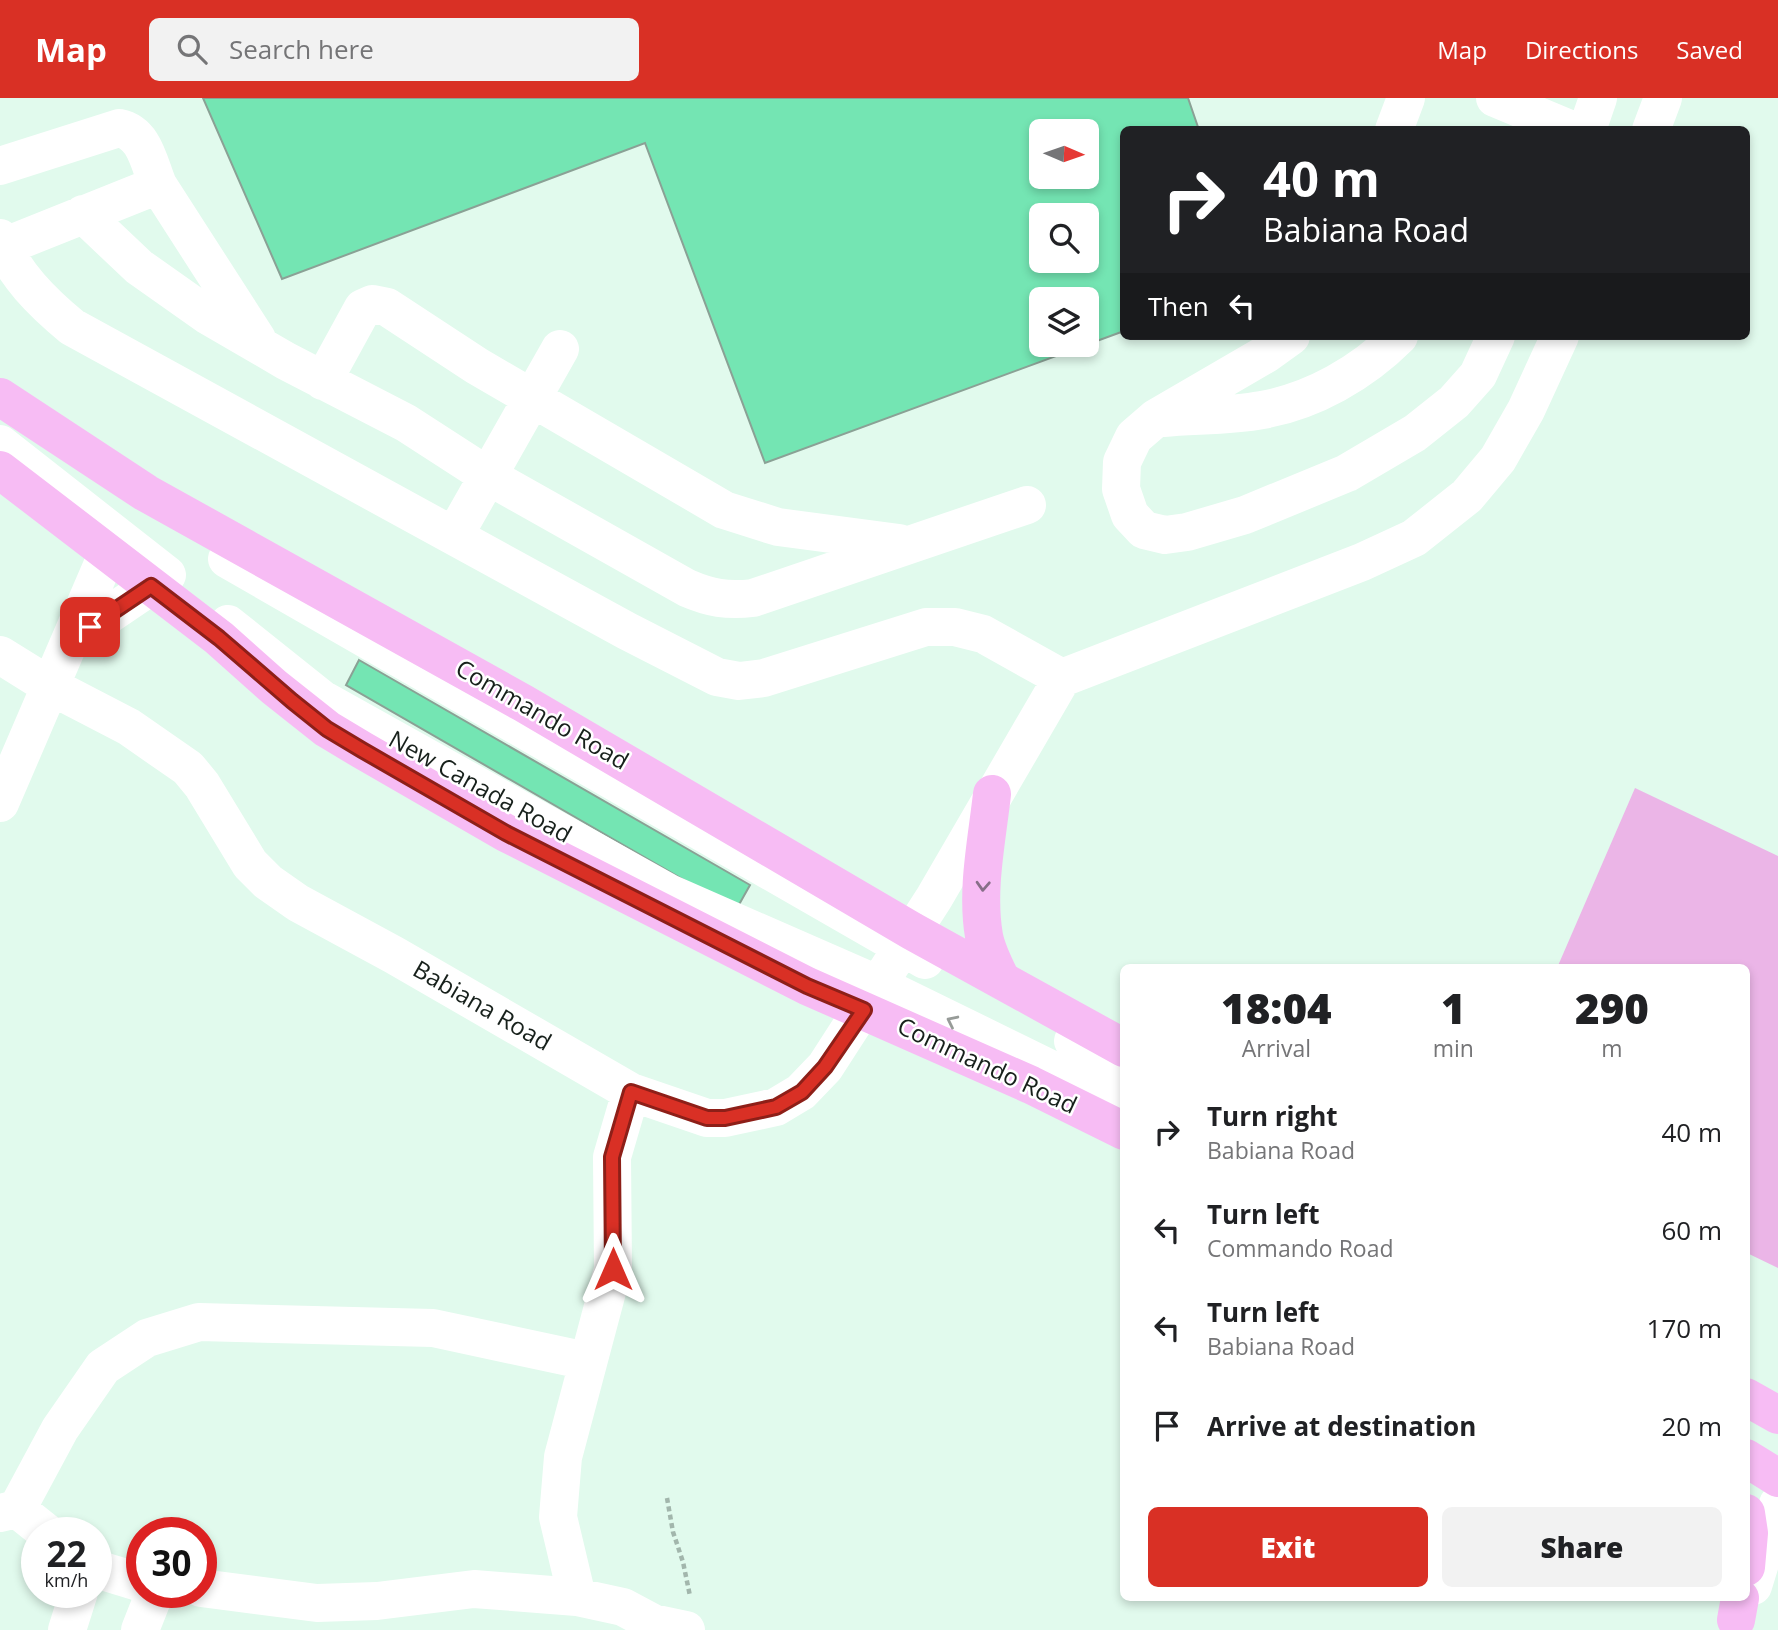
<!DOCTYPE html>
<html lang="en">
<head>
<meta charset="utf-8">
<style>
	body { margin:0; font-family:"Open Sans",sans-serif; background:#f2f2f2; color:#202124; height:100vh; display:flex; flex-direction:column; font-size:26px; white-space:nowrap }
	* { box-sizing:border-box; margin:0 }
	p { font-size:23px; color:#757577 }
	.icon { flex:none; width:38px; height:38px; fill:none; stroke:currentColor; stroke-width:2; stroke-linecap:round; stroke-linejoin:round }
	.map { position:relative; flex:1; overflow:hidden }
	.drawer { position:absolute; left:1120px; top:866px; width:630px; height:637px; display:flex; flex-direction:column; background:#fff; border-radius:10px; box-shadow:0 4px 10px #0003 }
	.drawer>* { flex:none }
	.banner { position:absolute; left:1120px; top:28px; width:630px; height:214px; border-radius:10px; box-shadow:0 4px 10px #0003; background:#202124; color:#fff; overflow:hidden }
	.needle { width:46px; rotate:92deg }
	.buttons { position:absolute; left:1029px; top:21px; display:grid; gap:14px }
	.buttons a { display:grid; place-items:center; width:70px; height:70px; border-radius:10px; background:#fff; box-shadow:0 4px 10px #0003; font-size:35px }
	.speed { position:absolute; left:21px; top:1419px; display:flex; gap:14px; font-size:35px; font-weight:700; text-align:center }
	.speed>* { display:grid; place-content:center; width:91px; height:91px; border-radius:50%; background:#fff; box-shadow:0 4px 10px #0003; line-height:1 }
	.speed small { font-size:18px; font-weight:400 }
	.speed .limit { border:10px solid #d22; background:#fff; color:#111 }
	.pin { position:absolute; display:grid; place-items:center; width:60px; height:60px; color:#fff; margin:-30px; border-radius:14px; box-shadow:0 4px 10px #0006 }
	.me { position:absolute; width:77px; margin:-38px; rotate:0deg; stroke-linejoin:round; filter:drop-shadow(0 0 5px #0008) }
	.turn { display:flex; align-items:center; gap:24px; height:147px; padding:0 28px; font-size:32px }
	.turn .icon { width:91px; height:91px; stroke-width:2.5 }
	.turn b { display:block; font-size:49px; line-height:60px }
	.then { display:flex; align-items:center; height:66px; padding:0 28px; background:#0003; gap:14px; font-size:26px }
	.eta { display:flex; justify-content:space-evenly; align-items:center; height:119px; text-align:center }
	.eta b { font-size:42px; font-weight:800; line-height:49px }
	.button { display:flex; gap:14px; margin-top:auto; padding:14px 28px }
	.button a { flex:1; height:80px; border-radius:10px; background:#d93025; color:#fff; font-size:28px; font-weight:800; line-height:80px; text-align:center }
	.button a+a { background:#f2f2f2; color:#202124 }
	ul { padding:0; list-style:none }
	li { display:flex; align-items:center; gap:21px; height:98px; padding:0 28px }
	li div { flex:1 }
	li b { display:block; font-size:26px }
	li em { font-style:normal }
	header { display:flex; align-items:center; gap:42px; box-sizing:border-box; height:98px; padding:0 35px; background:#d93025; color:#fff }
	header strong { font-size:33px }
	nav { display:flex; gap:38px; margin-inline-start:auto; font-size:24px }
	.search { width:490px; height:63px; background:#f2f2f2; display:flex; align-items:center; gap:18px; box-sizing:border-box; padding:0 24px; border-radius:10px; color:#757577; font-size:26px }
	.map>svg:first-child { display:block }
	.green { fill:#ebb5e7 }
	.building { fill:#74e5b3; stroke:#8aa195; stroke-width:2; fill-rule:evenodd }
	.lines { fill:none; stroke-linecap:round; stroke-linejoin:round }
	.path { stroke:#a2b6ac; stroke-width:4.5; stroke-dasharray:5 3.5; stroke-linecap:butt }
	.minor { stroke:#fff; stroke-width:38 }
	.major { stroke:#f7bcf4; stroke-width:38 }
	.oneway { stroke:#876e88 }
	.oneway2 { stroke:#979b98 }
	.route-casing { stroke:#8d1f18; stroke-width:18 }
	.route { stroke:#d93025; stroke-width:12 }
	.labels { text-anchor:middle; stroke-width:5; stroke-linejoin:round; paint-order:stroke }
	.street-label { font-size:24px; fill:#17201b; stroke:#fff }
</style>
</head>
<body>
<header>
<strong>Map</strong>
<div class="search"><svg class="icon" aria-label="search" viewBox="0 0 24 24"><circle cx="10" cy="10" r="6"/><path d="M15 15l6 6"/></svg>Search here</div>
<nav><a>Map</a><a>Directions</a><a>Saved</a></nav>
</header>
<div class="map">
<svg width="1778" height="1532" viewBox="0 0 1778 1532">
	<rect width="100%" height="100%" fill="#e1faed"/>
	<path class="green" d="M1635 690 1778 758V1170L1747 1155 1746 870H1557Z"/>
	<path class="building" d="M203 0H1188L1199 32H1124V233L765 365 645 45 282 181ZM1041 33H1087V79H1041ZM1041 117H1087V163H1041ZM1041 201H1087V247H1041Z
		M359 562 750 787 736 812 346 587Z"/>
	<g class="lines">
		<path class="path" d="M667 1400 673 1434 683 1464 690 1498"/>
		<path class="minor" d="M1495 0 1572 32
			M1394 32 1406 0
			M1587 32 1598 0
			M1651 32 1663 0
			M0 68 119 30C145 35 149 66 158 87L3 149
			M158 87 257 241
			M83 116 139 169 207 217 286 263 406 325 488 378 687 490C710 500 727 503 753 500L1027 407
			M0 140C13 176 43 205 72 229L627 533 717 579 739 583 764 580 926 529H955L983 536 1062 580
			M1291 238 1266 256 1156 320 1134 339 1122 364 1121 391 1130 417 1144 432 1165 437 1187 434 1245 417 1347 375 1415 335 1454 304 1478 277 1496 238
			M323 283 363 210 372 206 387 209 477 268 724 412 778 429 899 445
			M1163 320C1196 317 1230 318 1262 312 1313 303 1362 275 1399 238
			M0 346 167 477
			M454 438 560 251
			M227 461 925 862
			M228 526 322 601 671 796 879 887 1124 1007
			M70 543 151 488
			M0 557 50 588 129 629 188 670 202 687 250 766 268 784 298 805 394 857 631 994 707 1020H725L776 1009 801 994 825 969 934 800 1062 580 1362 464 1414 440 1467 398 1498 361 1526 312 1560 238
			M0 705 108 454
			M1073 943 1124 970
			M17 1411 60 1331 103 1269 147 1240 199 1224 433 1230 587 1263
			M0 1415 17 1411 47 1435
			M96 1471 142 1485
			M1753 1488 1778 1406
			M201 1490 317 1505 377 1503 474 1491 577 1499 623 1509 653 1525 686 1532
			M577 1499 558 1419 563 1359 613 1171 612 1059 631 994
			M67 1532 79 1494
			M140 1532 155 1494"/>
		<path class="major" d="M0 299 146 395 523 605 912 833 1124 950
			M0 372 219 540 274 589 327 631 362 652 506 735 807 888 1031 987 1124 1033
			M992 696C987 742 976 792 984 838 987 854 995 869 1002 883
			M1746 1299 1778 1317
			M1746 1360 1778 1380
			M1746 1415 1749 1435 1746 1469
			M1736 1522 1740 1500"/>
	</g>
	<defs><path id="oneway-chevron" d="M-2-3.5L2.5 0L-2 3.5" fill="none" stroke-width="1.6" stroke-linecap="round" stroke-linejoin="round" transform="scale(1.75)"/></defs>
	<use class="oneway" href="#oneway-chevron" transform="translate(983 788) rotate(93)"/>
	<use class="oneway2" href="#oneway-chevron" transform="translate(952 923) rotate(-154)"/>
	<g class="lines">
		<g class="route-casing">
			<path id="route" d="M90 529 151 488 219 540 292 603 327 631 362 652 506 735 807 888 864 912 825 969 802 994 776 1009 725 1020H707L631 994 612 1059 613 1171"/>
		</g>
		<use href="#route" class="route"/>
	</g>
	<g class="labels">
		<g class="street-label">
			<text transform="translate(542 617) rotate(30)" y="8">Commando Road</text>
			<text transform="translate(480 689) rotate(29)" y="8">New Canada Road</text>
			<text transform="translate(482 908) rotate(30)" y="8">Babiana Road</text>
			<text transform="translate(987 968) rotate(25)" y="8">Commando Road</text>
		</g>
	</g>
</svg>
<div class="buttons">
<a><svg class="needle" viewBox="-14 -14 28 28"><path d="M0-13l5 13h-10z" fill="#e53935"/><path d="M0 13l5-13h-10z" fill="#757577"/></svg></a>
<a><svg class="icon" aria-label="search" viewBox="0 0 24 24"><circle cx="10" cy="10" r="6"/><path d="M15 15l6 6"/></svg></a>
<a><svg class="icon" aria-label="layers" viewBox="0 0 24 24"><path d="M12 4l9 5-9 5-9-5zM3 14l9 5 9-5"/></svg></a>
</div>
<div class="speed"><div>22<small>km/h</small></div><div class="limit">30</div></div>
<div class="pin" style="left:90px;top:529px;background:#d93025"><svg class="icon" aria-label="arrive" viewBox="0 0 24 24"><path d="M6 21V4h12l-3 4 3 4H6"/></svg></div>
<svg class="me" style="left:613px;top:1171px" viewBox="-20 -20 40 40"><path d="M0-17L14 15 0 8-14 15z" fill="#d93025" stroke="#fff" stroke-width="4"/></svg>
<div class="banner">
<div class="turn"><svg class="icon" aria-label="right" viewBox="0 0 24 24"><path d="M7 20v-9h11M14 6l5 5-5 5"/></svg><div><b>40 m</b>Babiana Road</div></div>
<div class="then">Then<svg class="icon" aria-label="left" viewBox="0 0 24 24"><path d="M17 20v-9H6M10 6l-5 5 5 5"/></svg></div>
</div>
<section class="drawer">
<div class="eta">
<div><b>18:04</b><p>Arrival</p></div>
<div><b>1</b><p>min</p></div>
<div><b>290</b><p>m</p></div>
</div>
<ul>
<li><svg class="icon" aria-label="right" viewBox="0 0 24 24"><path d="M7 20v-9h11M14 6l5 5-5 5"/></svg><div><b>Turn right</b><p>Babiana Road</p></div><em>40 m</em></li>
<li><svg class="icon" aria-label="left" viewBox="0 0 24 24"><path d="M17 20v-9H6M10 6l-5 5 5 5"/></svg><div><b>Turn left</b><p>Commando Road</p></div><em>60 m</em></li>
<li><svg class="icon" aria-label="left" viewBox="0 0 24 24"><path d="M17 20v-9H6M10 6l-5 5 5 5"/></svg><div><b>Turn left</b><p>Babiana Road</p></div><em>170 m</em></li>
<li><svg class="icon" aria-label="arrive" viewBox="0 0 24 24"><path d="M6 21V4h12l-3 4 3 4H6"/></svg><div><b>Arrive at destination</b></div><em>20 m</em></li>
</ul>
<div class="button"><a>Exit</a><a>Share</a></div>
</section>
</div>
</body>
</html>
